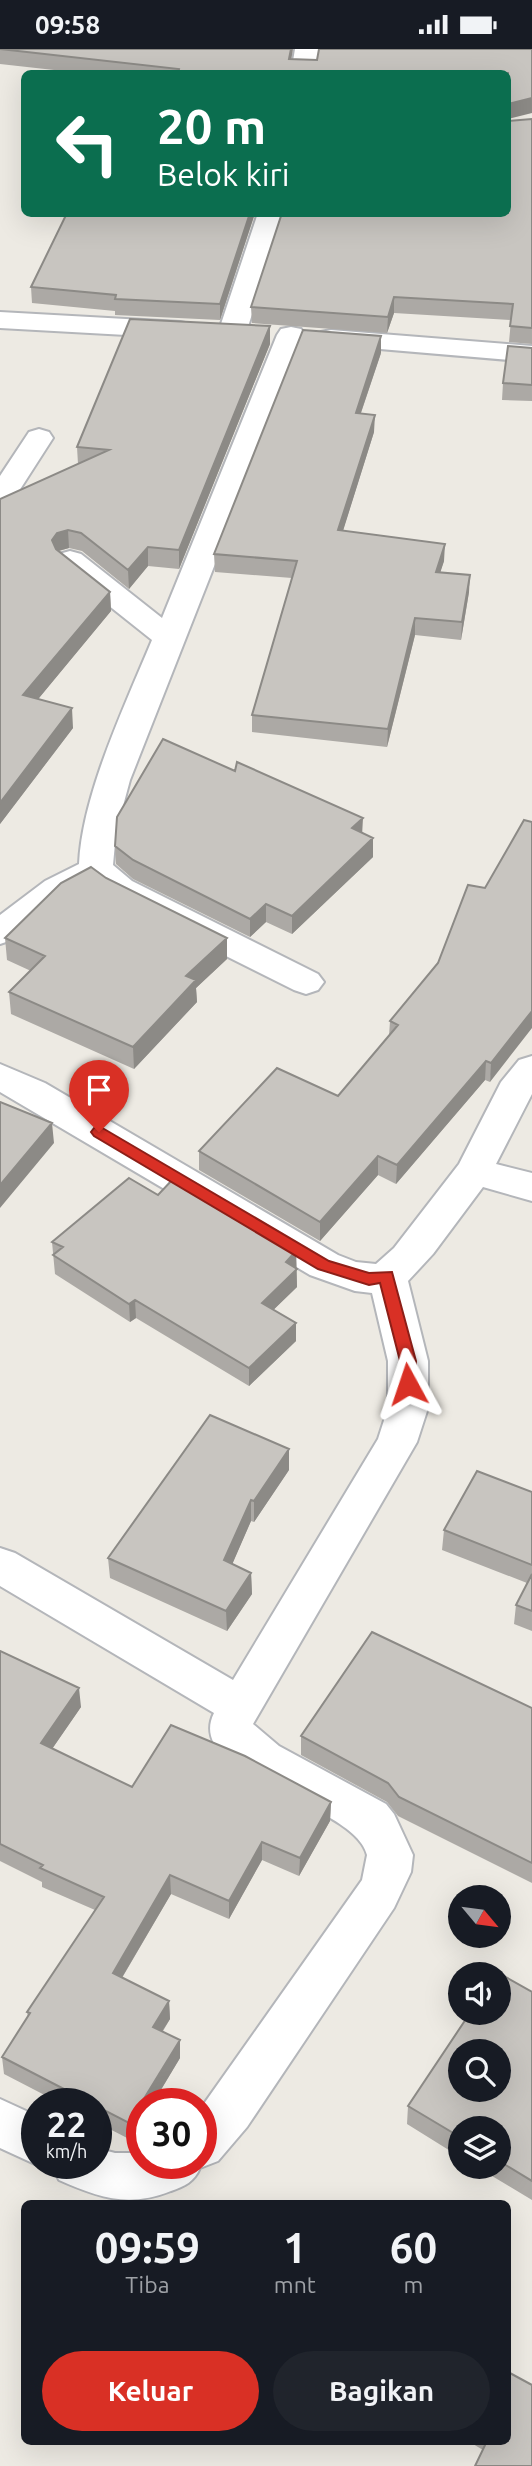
<!DOCTYPE html>
<html lang="id">
<head>
<meta charset="utf-8">
<style>
	body { margin:0; font-family:Ubuntu,sans-serif; background:#20242c; color:#f1f3f6; height:100vh; display:flex; flex-direction:column; font-size:26px; white-space:nowrap }
	* { box-sizing:border-box; margin:0 }
	p { font-size:23px; color:#9ea1a6 }
	.icon { flex:none; width:38px; height:38px; fill:none; stroke:currentColor; stroke-width:2; stroke-linecap:round; stroke-linejoin:round }
	.map { position:relative; flex:1; overflow:hidden }
	.details { position:absolute; left:21px; top:2151px; width:490px; height:245px; display:flex; flex-direction:column; background:#171b24; border-radius:10px; box-shadow:0 7px 28px #0002 }
	.details>* { flex:none }
	.top-card { position:absolute; left:21px; top:21px; width:490px; height:147px; border-radius:10px; box-shadow:0 7px 28px #0002; background:#0b6e4f; color:#fff; overflow:hidden }
	.needle { width:46px; rotate:119deg }
	.tools { position:absolute; left:448px; top:1836px; display:grid; gap:14px }
	.tools a { display:grid; place-items:center; width:63px; height:63px; border-radius:50%; background:#171b24; box-shadow:0 7px 28px #0002; font-size:35px }
	.speed { position:absolute; left:21px; top:2039px; display:flex; gap:14px; font-size:35px; font-weight:700; text-align:center }
	.speed>* { display:grid; place-content:center; width:91px; height:91px; border-radius:50%; background:#171b24; box-shadow:0 7px 28px #0002; line-height:1 }
	.speed small { font-size:18px; font-weight:400 }
	.speed .limit { border:10px solid #d22; background:#fff; color:#111 }
	.pin { position:absolute; display:grid; place-items:center; width:60px; height:60px; color:#fff; margin:-72px -30px; border-radius:50% 50% 50% 0; rotate:-45deg; box-shadow:0 0 7px #0007 }
	.pin .icon { rotate:45deg }
	.me { position:absolute; width:77px; margin:-38px; rotate:355deg; stroke-linejoin:round; filter:drop-shadow(0 0 5px #0008) }
	.turn { display:flex; align-items:center; gap:24px; height:147px; padding:0 21px; font-size:32px }
	.turn .icon { width:91px; height:91px; stroke-width:2.5 }
	.turn b { display:block; font-size:49px; line-height:60px }
	.eta { display:flex; justify-content:space-evenly; align-items:center; height:119px; text-align:center }
	.eta b { font-size:42px; font-weight:700; line-height:49px }
	.button { display:flex; gap:14px; margin-top:auto; padding:14px 21px }
	.button a { flex:1; height:80px; border-radius:42px; background:#d93025; color:#fff; font-size:28px; font-weight:700; line-height:80px; text-align:center }
	.button a+a { background:#20242c; color:#f1f3f6 }
	.status { display:flex; justify-content:space-between; align-items:center; height:49px; padding:0 35px; background:#171b24; direction:ltr }
	.status svg { height:19px; fill:currentColor }
	.map>svg:first-child { display:block }
	.lines { fill:none; stroke-linecap:round; stroke-linejoin:round }
	.minor-casing { stroke:#b4b6ba; stroke-width:4 }
	.minor { fill:#fff; fill-rule:evenodd }
	.wall { fill:#aca9a5 }
	.shaded-wall { fill:#8c8a86 }
	.building { fill:#c8c5c0; stroke:#8c8a86; stroke-width:2; fill-rule:evenodd }
	.route { fill:#d93025; stroke:#8d1f18; stroke-width:2 }
</style>
</head>
<body>
<div class="status"><b>09:58</b><svg viewBox="0 0 49 12"><path d="M0 12V9h3v3zM5 12V6h3v6zM10 12V3h3v9zM15 12V0h3v12zM26 1h20v11H26zM47 4h2v5h-2z"/></svg></div>
<div class="map">
<svg width="532" height="2417" viewBox="0 0 532 2417">
	<rect width="100%" height="100%" fill="#edeae3"/>
	<g class="lines">
		<g class="minor-casing">
			<path id="minor" d="M295 0H319L315 24H291Z
				M258 164H284L246 284 242 290 232 292 222 290 218 284Z
				M0 263 180 273 190 275 194 281 190 287 180 289 0 279Z
				M291 278 301 280 305 286 130 731 116 783 113 816 132 832 318 925 324 933 318 941 306 945 294 941 108 848 93 836 69 848 12 891 0 895V866L45 832 79 815C82 746 125 656 152 591L59 517 55 511 59 505 70 502 81 505 162 569 277 286 281 280Z
				M331 281 532 297V313L321 295 317 289 321 283Z
				M39 380 49 383 53 389 10 456 0 459V427L29 383Z
				M532 1007V1045L496 1115 532 1124V1152L483 1138 433 1205 408 1232 428 1312V1359L417 1393 253 1675 279 1697 386 1755 394 1765 413 1806 411 1823 394 1859 247 2078 218 2112 200 2119C194 2133 185 2137 171 2142 128 2159 100 2149 59 2131L51 2114H96V2099L115 2104H142V2114H201V2059L362 1831 367 1806C355 1754 182 1728 214 1664L0 1537V1499L15 1504 233 1631 378 1390 388 1359V1312L372 1244 355 1242 310 1226 0 1043V1015L45 1034 338 1206 356 1213 376 1215 394 1199 459 1115 501 1033 519 1011Z
				M0 2050 37 2067V2114H43L37 2116 0 2099Z"/>
		</g>
		<use href="#minor" class="minor"/>
	</g>
	<path class="wall" d="M0 0 291 10 508 24H81L0 15Z
		M532 70V295L509 293 511 271 394 264 387 284 252 274 251 258Z
		M255 164 220 271 115 266V262L32 254 31 238Z
		M270 277V295L179 520 148 517 129 540 82 502 69 499 59 502 110 543 111 562 38 650 73 679 0 775V450L78 415 77 398Z
		M532 299V352L502 351 503 334Z
		M381 304 361 364 374 383 343 481 444 512 440 523 469 543 461 591 415 586 387 698 252 683V666L292 529 215 523 214 505Z
		M524 771 490 1033 485 1031 396 1135 378 1126 320 1192 199 1121V1102L338 1047 389 987 390 972 438 914 485 839Z
		M363 784 373 808 292 885 266 873 250 888 133 830 116 815 115 797Z
		M106 829 227 910 196 939 197 953 134 1020 11 965 9 943 31 922 7 911 5 889Z
		M158 1146 296 1202 297 1238 273 1261 296 1292 249 1337 136 1269 130 1273 55 1225 52 1193Z
		M289 1421 254 1473 251 1472 232 1515 251 1524 252 1545 227 1582 110 1529 108 1509Z
		M532 1443V1582L514 1575 516 1556 527 1534 442 1501 444 1481Z
		M0 1602 81 1658 52 1700 132 1738 331 1753 330 1772 299 1827 262 1811 229 1870 171 1845 122 1929 169 1952 170 1970 163 1982 180 2009 153 2054H142L131 2091 96 2073V2054H60L4 2025 2 2008 28 1968 27 1963 95 1861 42 1838V1833L0 1812Z
		M532 1659V1834L398 1767 387 1753 301 1706V1687Z
		M532 1943V2151L477 2118H499V2079H460V2108L407 2075 408 2057Z
		M468 2392H508L483 2401Z"/>
	<path class="shaded-wall" d="M291 0H293L289 24V10Z
		M532 49V64L508 70V55Z
		M250 164H255L220 271V255Z
		M394 248V264L387 284 388 268Z
		M270 277V295L179 520V501Z
		M381 287V304L355 381 356 364Z
		M375 366 374 383 338 498V481Z
		M68 481 69 499 58 502 53 510 52 491 57 484Z
		M445 495 444 512 435 540 436 523Z
		M148 498V517L129 540 128 521Z
		M470 526 469 543 461 591 462 573Z
		M110 543 111 562 25 666 23 646Z
		M415 569V586L387 698 388 680Z
		M72 659 73 679 0 775V754Z
		M363 769 362 787 352 779Z
		M373 789V808L292 885V867Z
		M266 855V873L250 888V870Z
		M227 889V910L196 939 197 953 134 1020 133 998 186 927Z
		M532 962V979L490 1033 491 1014Z
		M486 1012 485 1031 396 1135 397 1116Z
		M52 1074 54 1094 0 1159V1136Z
		M378 1107V1126L320 1192V1173Z
		M296 1202 297 1238 262 1272V1254L286 1213Z
		M135 1251 136 1269 130 1273 129 1255Z
		M296 1274V1292L249 1337V1319Z
		M289 1400V1421L254 1473V1452Z
		M251 1451V1472L225 1532 224 1511Z
		M251 1524 252 1545 227 1582 226 1562Z
		M79 1639 81 1658 43 1713 41 1694Z
		M331 1753 330 1772 299 1827 300 1809Z
		M262 1793V1811L229 1870V1852Z
		M170 1826 171 1845 114 1942 113 1924Z
		M169 1952 170 1970 154 1995 153 1978Z
		M180 1991V2009L153 2054H142V2073L131 2091 129 2074Z"/>
	<path class="building" d="M0 0H291L289 10 317 11 319 0H532V49L508 55V24H178L179 20Z
		M532 70V279L510 277 513 255 394 248 388 268 251 258 282 164H508V72Z
		M67 164H250L220 255 115 250 116 246 31 238Z
		M130 270 270 277 179 501 148 498 128 521 81 484 68 481 57 484 52 491 56 500 110 543 23 646 72 659 0 754V450L109 401 77 398Z
		M303 281 381 287 356 364 375 366 338 481 445 495 436 523 470 526 462 573 415 569 388 680 252 666 297 512 214 505Z
		M508 297 532 299V336L503 334Z
		M163 690 235 722 237 713 363 769 352 779 373 789 292 867 266 855 250 870 133 811 115 797 117 768Z
		M524 771 532 773V962L491 1014 486 1012 397 1116 378 1107 320 1173 199 1102 277 1019 338 1047 398 976 390 972 438 914 468 836 485 839Z
		M91 818 106 829 227 889 186 927 196 931 133 998 9 943 45 907 5 889 61 834Z
		M0 1053 52 1074 0 1136Z
		M129 1129 158 1146 173 1130 296 1202 286 1213 297 1220 262 1254 296 1274 249 1319 135 1251 129 1255 53 1206 63 1198 52 1193Z
		M210 1366 289 1400 254 1452 251 1451 224 1511 251 1524 226 1562 108 1509Z
		M477 1422 532 1443V1516L444 1481Z
		M532 1525V1562L516 1556Z
		M372 1583 532 1659V1814L399 1748 388 1734 301 1687Z
		M0 1602 79 1639 41 1694 132 1738 171 1676 245 1707 331 1753 300 1809 262 1793 229 1852 170 1826 113 1924 169 1952 153 1978 180 1991 129 2074 96 2057V2054H91L2 2008 30 1964 27 1963 104 1848 40 1819 43 1816 0 1795Z
		M497 1923 532 1943V2132L499 2112V2079H460V2088L408 2057 470 1964H499V1925H496ZM460 2002H499V2040H460Z
		M508 2323 532 2336V2417H475L487 2392H508Z"/>
	<path class="route" d="M99 1077 329 1212 369 1224 392 1223 416 1312 414 1340 408 1342 400 1335V1312L380 1234 369 1236 318 1220 94 1087 91 1083 94 1079Z"/>
</svg>
<div class="tools">
<a><svg class="needle" viewBox="-14 -14 28 28"><path d="M0-13l5 13h-10z" fill="#e53935"/><path d="M0 13l5-13h-10z" fill="#9ea1a6"/></svg></a>
<a><svg class="icon" aria-label="sound" viewBox="0 0 24 24"><path d="M4 9h4l5-4v14l-5-4H4zM17 9q2 3 0 6"/></svg></a>
<a><svg class="icon" aria-label="search" viewBox="0 0 24 24"><circle cx="10" cy="10" r="6"/><path d="M15 15l6 6"/></svg></a>
<a><svg class="icon" aria-label="layers" viewBox="0 0 24 24"><path d="M12 4l9 5-9 5-9-5zM3 14l9 5 9-5"/></svg></a>
</div>
<div class="speed"><div>22<small>km/h</small></div><div class="limit">30</div></div>
<div class="pin" style="left:99px;top:1083px;background:#d93025"><svg class="icon" aria-label="arrive" viewBox="0 0 24 24"><path d="M6 21V4h12l-3 4 3 4H6"/></svg></div>
<svg class="me" style="left:408px;top:1335px" viewBox="-20 -20 40 40"><path d="M0-17L14 15 0 8-14 15z" fill="#d93025" stroke="#fff" stroke-width="4"/></svg>
<div class="top-card">
<div class="turn"><svg class="icon" aria-label="left" viewBox="0 0 24 24"><path d="M17 20v-9H6M10 6l-5 5 5 5"/></svg><div><b>20 m</b>Belok kiri</div></div>
</div>
<section class="details">
<div class="eta">
<div><b>09:59</b><p>Tiba</p></div>
<div><b>1</b><p>mnt</p></div>
<div><b>60</b><p>m</p></div>
</div>
<div class="button"><a>Keluar</a><a>Bagikan</a></div>
</section>
</div>
</body>
</html>
